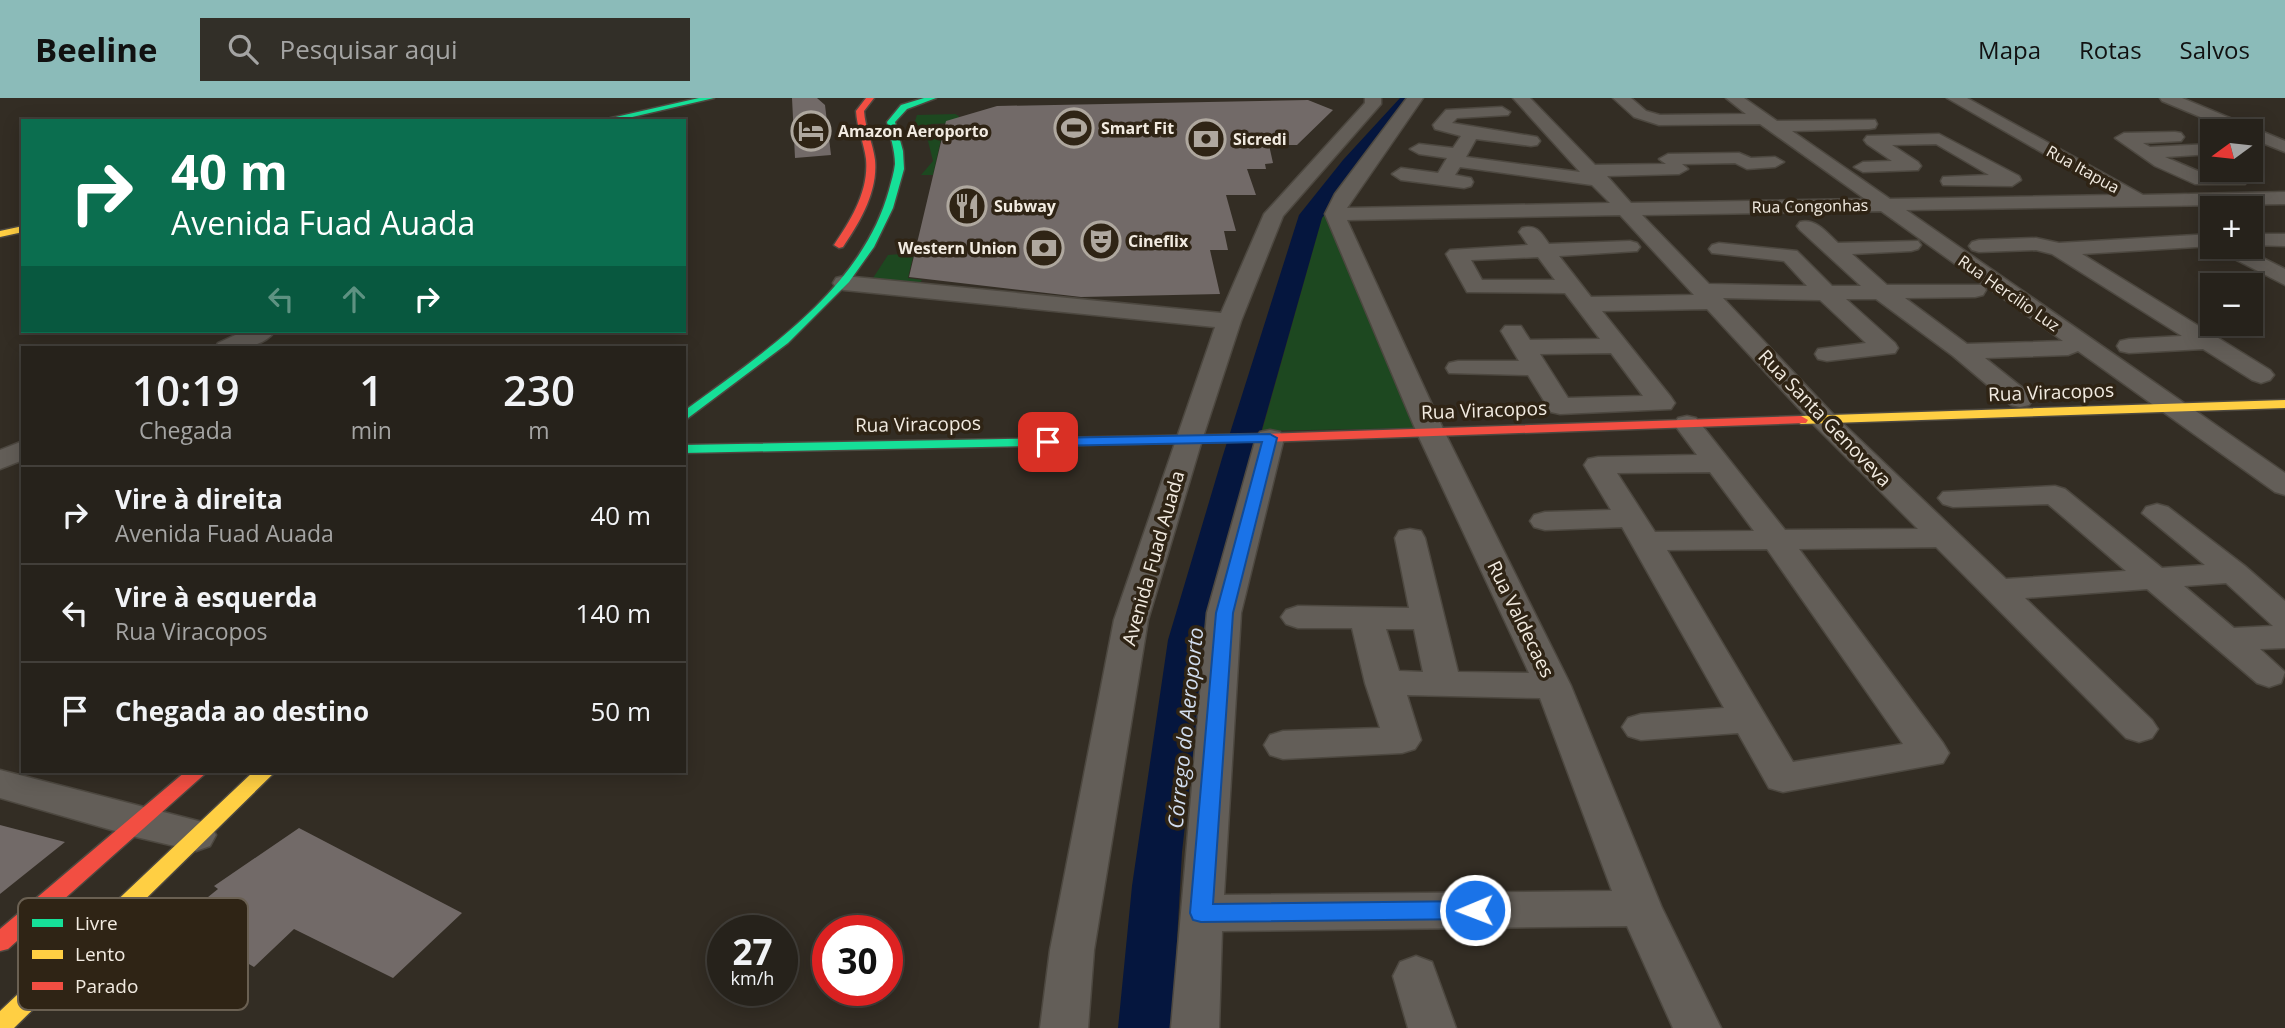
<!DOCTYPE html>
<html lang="pt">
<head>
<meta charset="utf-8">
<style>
	body { margin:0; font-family:"Open Sans",sans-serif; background:#322f28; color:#f1f3f6; height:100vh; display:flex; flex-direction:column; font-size:26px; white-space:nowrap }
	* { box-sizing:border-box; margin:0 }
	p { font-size:23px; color:#a4a4a3 }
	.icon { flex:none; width:38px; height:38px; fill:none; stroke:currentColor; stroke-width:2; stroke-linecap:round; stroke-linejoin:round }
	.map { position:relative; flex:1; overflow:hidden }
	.drawer { position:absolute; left:21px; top:248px; width:665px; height:427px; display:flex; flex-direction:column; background:#26221b; border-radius:0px; box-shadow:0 4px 18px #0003,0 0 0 2px #423f3a }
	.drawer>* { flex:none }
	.hud { position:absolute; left:21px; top:21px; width:665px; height:214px; border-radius:0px; box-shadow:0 4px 18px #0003,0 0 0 2px #423f3a; background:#0b6e4f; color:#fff; overflow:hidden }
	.needle { width:46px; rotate:255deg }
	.controls { position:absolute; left:2200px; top:21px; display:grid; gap:14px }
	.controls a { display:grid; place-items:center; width:63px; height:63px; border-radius:0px; background:#26221b; box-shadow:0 4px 18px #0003,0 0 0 2px #423f3a; font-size:35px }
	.speed { position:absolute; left:707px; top:817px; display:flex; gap:14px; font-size:35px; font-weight:700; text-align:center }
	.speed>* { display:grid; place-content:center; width:91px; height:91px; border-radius:50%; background:#26221b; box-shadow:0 4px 18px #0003,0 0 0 2px #423f3a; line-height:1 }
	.speed small { font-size:18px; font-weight:400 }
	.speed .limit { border:10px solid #d22; background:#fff; color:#111 }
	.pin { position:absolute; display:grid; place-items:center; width:60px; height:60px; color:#fff; margin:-30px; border-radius:14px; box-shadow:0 4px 10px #0006 }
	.me { position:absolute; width:77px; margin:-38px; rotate:269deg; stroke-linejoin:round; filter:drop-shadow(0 0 5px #0008) }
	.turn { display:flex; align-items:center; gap:24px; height:147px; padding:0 35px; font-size:32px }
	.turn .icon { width:91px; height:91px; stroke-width:2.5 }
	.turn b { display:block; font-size:49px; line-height:60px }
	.lanes { display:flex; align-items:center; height:66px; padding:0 35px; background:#0003; justify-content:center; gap:35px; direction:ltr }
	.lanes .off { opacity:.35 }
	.eta { display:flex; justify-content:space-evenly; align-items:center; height:119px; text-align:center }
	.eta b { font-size:42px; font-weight:600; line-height:49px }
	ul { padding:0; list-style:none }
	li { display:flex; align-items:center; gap:21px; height:98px; padding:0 35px; border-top:2px solid #423f3a }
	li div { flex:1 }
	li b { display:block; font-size:26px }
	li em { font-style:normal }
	header { display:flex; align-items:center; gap:42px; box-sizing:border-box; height:98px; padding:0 35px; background:#8bbbb9; color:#111 }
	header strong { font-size:33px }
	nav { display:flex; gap:38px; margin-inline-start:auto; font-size:24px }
	.search { width:490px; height:63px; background:#322f28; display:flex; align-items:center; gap:18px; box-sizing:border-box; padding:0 24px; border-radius:0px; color:#a4a4a3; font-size:26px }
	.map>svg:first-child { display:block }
	.green { fill:#1d4820 }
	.water { fill:#05163e }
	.building { fill:#726a68 }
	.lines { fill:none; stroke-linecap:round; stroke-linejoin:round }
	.street-casing { stroke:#4d4840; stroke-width:3 }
	.fast-casing { stroke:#4d4840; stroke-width:3 }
	.slow-casing { stroke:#4d4840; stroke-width:3 }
	.jam-casing { stroke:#4d4840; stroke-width:3 }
	.street { fill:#635e58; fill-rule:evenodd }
	.fast { fill:#16e098; fill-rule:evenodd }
	.slow { fill:#ffcf43; fill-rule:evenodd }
	.jam { fill:#f24e42; fill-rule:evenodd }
	.route { fill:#1a73e8; stroke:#114b97; stroke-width:2 }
	.labels { text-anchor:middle; stroke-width:7; stroke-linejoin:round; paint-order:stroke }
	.far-poi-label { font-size:16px; font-weight:bold; fill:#f2ebe1; stroke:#2f2415; text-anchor:start }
	.far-street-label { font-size:16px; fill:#f2ebe1; stroke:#2f2415 }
	.street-label { font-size:19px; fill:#f2ebe1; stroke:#2f2415 }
	.water-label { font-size:21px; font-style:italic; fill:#d1ddef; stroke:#2f2415 }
	.key { fill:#2f2415; stroke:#6a6052; stroke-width:2 }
	.key-label { font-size:19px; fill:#f2ebe1 }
</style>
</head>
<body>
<header>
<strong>Beeline</strong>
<div class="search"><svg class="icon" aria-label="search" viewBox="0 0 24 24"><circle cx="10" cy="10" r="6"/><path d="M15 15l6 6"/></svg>Pesquisar aqui</div>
<nav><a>Mapa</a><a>Rotas</a><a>Salvos</a></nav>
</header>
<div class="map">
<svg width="2285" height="930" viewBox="0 0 2285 930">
	<rect width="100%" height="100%" fill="#332d24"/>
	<path class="green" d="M1412 0 1333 110 1419 330 1262 333 1322 120Z
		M955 16 959 18 957 25 931 26 929 37H942L933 77H921L933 63 928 43 915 23 917 17Z
		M906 146H916L908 180 922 182 919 186 873 180 888 157 901 156Z"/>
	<path class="water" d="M1400 0H1411L1322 120 1208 521 1182 754 1172 930H1118L1132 788 1168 542 1223 357 1299 117 1343 62Z"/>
	<path class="building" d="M792 0H817L825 7 831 57 795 60Z
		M1308 2 1333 12 1297 47H1269L1273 65 1265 66 1266 71H1247L1256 97H1226L1236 133H1224L1228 152H1210L1220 196 1081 199 909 179 946 23 997 8Z
		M0 727 65 744 0 796Z
		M299 730 462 815 393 880 294 831 254 869 177 824 218 791 214 788Z"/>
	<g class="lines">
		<g class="street-casing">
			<path id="street" d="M1365 0H1381V6L1283 118 1241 223 1202 342 1148 522 1094 852 1088 930H1040L1050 852 1114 522 1215 229 844 192 836 190 833 185 836 180 844 178 1221 215 1264 116 1365 5Z
				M1407 0H1423L1347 110 1610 105 1592 87 1460 69 1455 77 1471 80 1473 84 1471 88 1464 90 1401 82 1392 76 1401 70 1438 75 1447 60 1419 56 1410 51 1419 46 1453 50 1461 38 1435 31 1433 27 1446 12 1502 9 1510 14 1508 17 1457 20 1452 25 1537 39 1540 43 1537 47 1531 48 1476 41 1466 59 1580 74 1513 0H1530L1595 67 1666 66 1659 61 1668 56 1739 55 1751 60 1775 59 1784 64 1775 69 1747 71 1735 65 1682 66 1688 71 1679 76 1607 78 1631 105 1865 101 1760 26 1659 27 1634 19 1613 0H1631L1646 13 1660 17 1746 16 1726 0H1744L1777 23 1875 22 1877 26 1875 30 1869 31 1792 33 1890 101 2116 97 1947 0H1967L2143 97 2285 94V106L1906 112 2285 375V397L2275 394 2078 253 2068 257 1985 260 2029 295 2033 301 2029 307 2020 309 2011 307 1953 258 1876 201H1846L1895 245 1898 250 1895 255 1827 263 1818 261 1815 256 1818 251 1866 245 1820 202 1723 200 1833 316 2006 481 2126 473 2048 406 1953 409 1943 406 1938 400 1943 394 2055 388 2065 391 2162 470 2205 467 2142 415 2146 409 2157 406 2168 409 2245 468 2285 503V550L2260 551 2285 574 2281 585 2269 589 2257 585 2147 491 2025 500 2152 622 2158 631 2152 640 2139 644 2126 640 1936 449 1799 451 1943 645 1949 655 1943 665 1783 694 1769 690 1738 635 1641 642 1628 638 1622 629 1628 620 1641 616 1724 610 1622 429 1545 432 1534 429 1530 423 1534 417 1545 414 1611 412 1584 367 1588 361 1598 359 1697 357 1674 326 1678 320 1687 318 1696 320 1785 432 1918 431 1815 328 1707 211 1602 213 1671 299 1675 305 1671 311 1560 316 1551 314 1528 277 1449 275 1446 270 1449 265 1458 263H1519L1501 233 1505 228H1521L1530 242 1600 241 1565 195 1467 194 1446 156 1450 152 1528 147 1519 134 1522 130C1537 126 1541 135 1549 146L1630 143 1637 145 1640 149 1637 153 1559 158 1591 199 1694 197 1620 117 1347 122 1445 335 1571 588 1662 810 1721 930H1673L1627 828 1222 833 1219 930H1171L1207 515 1256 340 1260 334 1270 332 1280 334 1284 340 1241 515 1224 797 1612 793 1540 600 1407 597 1421 642 1415 651 1402 655 1283 661 1270 657 1264 647 1270 637 1283 633 1380 630 1365 585 1352 530H1298L1286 526 1281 519 1286 512 1298 508 1409 510 1395 440 1399 433 1410 431 1421 433 1425 440 1458 574 1529 575 1417 335 1325 116 1335 96ZM1881 113 2063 243 1967 246 1905 200 1975 199 1983 197 1986 192 1983 187H1887L1852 156 1911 153 1918 151 1921 147 1918 143 1838 145C1827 135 1816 120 1800 124L1797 128 1800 132 1861 188H1832L1797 153 1719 145 1712 147 1709 151 1712 155 1784 163 1807 188 1709 186 1642 117ZM1538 159 1555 182H1482L1471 162ZM1611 255 1643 298 1568 300 1540 256ZM1710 374 1754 433 1655 434 1617 375ZM1767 451 1903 646 1793 664 1667 452ZM2226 485 2273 528 2234 530 2184 488ZM1386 531H1414L1423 574 1399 573Z
				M2160 0H2182L2285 43V54L2250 40V33H2234L2162 3Z
				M2175 34 2181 35 2184 39 2181 43 2143 45 2150 49 2212 46V56L2165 59 2205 76 2245 78 2247 82 2245 86H2195L2155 68 2115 40 2124 35Z
				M1939 36 2019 78 2021 82 2012 88 1943 87 1941 83 1943 79 1989 77 1936 46 1892 47 1918 64 1921 68 1918 72 1863 74 1854 69 1863 64 1892 63 1867 46 1864 42 1867 38Z
				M2212 136V148L2082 156 2270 272 2274 277 2270 282 2261 285 2252 282 2203 251 2129 255 2120 253 2117 248 2120 243 2129 241 2182 238 2052 156 2036 152 1979 154 1972 152 1969 148 1972 144 1979 142 2036 140 2059 145Z
				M2255 136H2285V148L2250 147V137Z
				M2216 149H2241L2285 171V187L2219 153Z
				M244 233H275C262 251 235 251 215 250L218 245Z
				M23 343V362L0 371V352Z
				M0 672 210 726 216 737 210 748 196 753 136 739 0 700Z
				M1416 858 1432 864 1456 930H1408L1393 878 1400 864Z"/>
		</g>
		<g class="fast-casing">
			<path id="fast" d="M699 0H714L615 23H598Z
				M924 0H936L907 11 895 24 903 53 904 71 893 110 874 149 849 184 788 245 684 323V313C763 255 862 191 889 92 891 84 894 75 895 66 895 52 890 38 887 24L901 7Z
				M1265 336 1270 337 1272 340 1270 343 684 355V347Z"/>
		</g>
		<g class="slow-casing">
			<path id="slow" d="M23 128V134L0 139V133Z
				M2285 302V310L1801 326 1794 322 1801 318Z
				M253 674H275L14 930H0V913Z"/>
		</g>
		<g class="jam-casing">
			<path id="jam" d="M866 0H874L864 13C865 30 873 45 875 62 878 94 860 124 843 149L839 150 834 147C851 122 869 93 866 61 864 45 857 30 856 13Z
				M1801 318 1808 322 1806 325 1265 344 1258 340 1265 336Z
				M185 674H207L8 851 0 853V831Z"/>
		</g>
		<use href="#street" class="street"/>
		<use href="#fast" class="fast"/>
		<use href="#slow" class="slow"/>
		<use href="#jam" class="jam"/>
	</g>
	<path class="route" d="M1270 336 1277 340 1233 515 1213 806 1475 803 1483 806 1486 812 1483 819 1475 821 1201 824 1193 822 1190 815 1216 515 1262 344 1048 348 1041 344 1048 340Z"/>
	<defs>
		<g id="stadium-ring" transform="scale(2.0125)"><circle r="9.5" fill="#2f2415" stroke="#afa89f" stroke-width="1.5"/><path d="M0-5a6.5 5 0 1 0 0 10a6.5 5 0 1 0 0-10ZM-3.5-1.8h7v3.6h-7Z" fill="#afa89f"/></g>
		<g id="hotel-ring" transform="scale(2.0125)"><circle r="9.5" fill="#2f2415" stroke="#afa89f" stroke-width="1.5"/><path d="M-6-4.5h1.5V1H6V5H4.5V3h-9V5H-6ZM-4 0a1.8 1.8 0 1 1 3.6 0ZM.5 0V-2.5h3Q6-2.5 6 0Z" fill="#afa89f"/></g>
		<g id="bank-ring" transform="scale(2.0125)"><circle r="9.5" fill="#2f2415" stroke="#afa89f" stroke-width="1.5"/><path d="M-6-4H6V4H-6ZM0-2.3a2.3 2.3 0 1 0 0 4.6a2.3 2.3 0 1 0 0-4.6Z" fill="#afa89f"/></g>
		<g id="restaurant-ring" transform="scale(2.0125)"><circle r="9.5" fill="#2f2415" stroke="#afa89f" stroke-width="1.5"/><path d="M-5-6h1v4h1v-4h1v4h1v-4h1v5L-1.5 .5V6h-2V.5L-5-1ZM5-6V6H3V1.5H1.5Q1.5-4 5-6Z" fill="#afa89f"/></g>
		<g id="theatre-ring" transform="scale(2.0125)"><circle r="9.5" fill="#2f2415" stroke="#afa89f" stroke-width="1.5"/><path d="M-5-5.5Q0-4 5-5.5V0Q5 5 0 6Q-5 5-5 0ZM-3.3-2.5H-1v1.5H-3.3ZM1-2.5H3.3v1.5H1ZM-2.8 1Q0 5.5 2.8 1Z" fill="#afa89f"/></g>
	</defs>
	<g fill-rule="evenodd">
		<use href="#stadium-ring" x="1074" y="30"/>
		<use href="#hotel-ring" x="811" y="33"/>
		<use href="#bank-ring" x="1206" y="41"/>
		<use href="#restaurant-ring" x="967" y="108"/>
		<use href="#theatre-ring" x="1101" y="143"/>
		<use href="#bank-ring" x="1044" y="150"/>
	</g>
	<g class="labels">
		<g class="far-poi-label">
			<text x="1101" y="36">Smart Fit</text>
			<text x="838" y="39">Amazon Aeroporto</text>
			<text x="1233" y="47">Sicredi</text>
			<text x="994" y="114">Subway</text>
			<text x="1128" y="149">Cineflix</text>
			<text x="1017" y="156" text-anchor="end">Western Union</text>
		</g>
		<g class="far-street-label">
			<text transform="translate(2083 71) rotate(29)" y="6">Rua Itapua</text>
			<text transform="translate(1810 108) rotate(-1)" y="6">Rua Congonhas</text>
			<text transform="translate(2009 195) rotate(35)" y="6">Rua Hercilio Luz</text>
		</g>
		<g class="street-label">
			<text transform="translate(2051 294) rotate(-2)" y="7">Rua Viracopos</text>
			<text transform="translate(1484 312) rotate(-2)" y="7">Rua Viracopos</text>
			<text transform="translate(1825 320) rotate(46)" y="7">Rua Santa Genoveva</text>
			<text transform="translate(918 326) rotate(-1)" y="7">Rua Viracopos</text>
			<text transform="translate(1153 460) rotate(-74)" y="7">Avenida Fuad Auada</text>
			<text transform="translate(1521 521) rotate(64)" y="7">Rua Valdecaes</text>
		</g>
		<g class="water-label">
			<text transform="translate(1186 630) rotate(-84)" y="7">Córrego do Aeroporto</text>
		</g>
	</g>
	<rect x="18" y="800" width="230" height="112" rx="10" class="key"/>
	<rect x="32" y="821" width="31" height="8" fill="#16e098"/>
	<rect x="32" y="852" width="31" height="9" fill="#ffcf43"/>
	<rect x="32" y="884" width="31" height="8" fill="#f24e42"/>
	<g class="key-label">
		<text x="75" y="832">Livre</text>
		<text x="75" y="863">Lento</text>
		<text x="75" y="895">Parado</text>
	</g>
</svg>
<div class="controls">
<a><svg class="needle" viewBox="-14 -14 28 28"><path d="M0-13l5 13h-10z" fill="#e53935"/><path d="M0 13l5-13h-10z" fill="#a4a4a3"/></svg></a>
<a>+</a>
<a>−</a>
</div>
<div class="speed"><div>27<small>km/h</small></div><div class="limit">30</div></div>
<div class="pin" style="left:1048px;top:344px;background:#d93025"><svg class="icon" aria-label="arrive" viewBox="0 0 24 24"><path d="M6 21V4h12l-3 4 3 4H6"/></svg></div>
<svg class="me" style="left:1475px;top:812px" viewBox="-20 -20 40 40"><circle r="17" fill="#1a73e8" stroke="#fff" stroke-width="3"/><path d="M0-11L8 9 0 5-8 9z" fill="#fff"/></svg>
<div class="hud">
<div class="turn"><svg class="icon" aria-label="right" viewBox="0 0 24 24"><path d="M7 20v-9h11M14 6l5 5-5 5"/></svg><div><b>40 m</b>Avenida Fuad Auada</div></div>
<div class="lanes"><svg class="icon off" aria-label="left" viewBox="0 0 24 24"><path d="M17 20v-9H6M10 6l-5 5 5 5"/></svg><svg class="icon off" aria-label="ahead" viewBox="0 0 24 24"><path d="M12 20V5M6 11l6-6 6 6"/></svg><svg class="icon" aria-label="right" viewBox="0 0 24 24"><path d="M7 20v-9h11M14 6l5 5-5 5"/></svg></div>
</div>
<section class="drawer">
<div class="eta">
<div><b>10:19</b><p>Chegada</p></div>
<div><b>1</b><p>min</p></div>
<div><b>230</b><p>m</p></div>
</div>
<ul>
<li><svg class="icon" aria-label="right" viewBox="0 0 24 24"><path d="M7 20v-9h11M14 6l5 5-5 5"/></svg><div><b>Vire à direita</b><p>Avenida Fuad Auada</p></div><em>40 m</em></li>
<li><svg class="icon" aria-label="left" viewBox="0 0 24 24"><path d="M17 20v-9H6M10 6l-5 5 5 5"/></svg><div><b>Vire à esquerda</b><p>Rua Viracopos</p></div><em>140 m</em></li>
<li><svg class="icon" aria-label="arrive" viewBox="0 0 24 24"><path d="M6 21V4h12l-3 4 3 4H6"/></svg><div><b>Chegada ao destino</b></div><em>50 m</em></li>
</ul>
</section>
</div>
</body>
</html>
